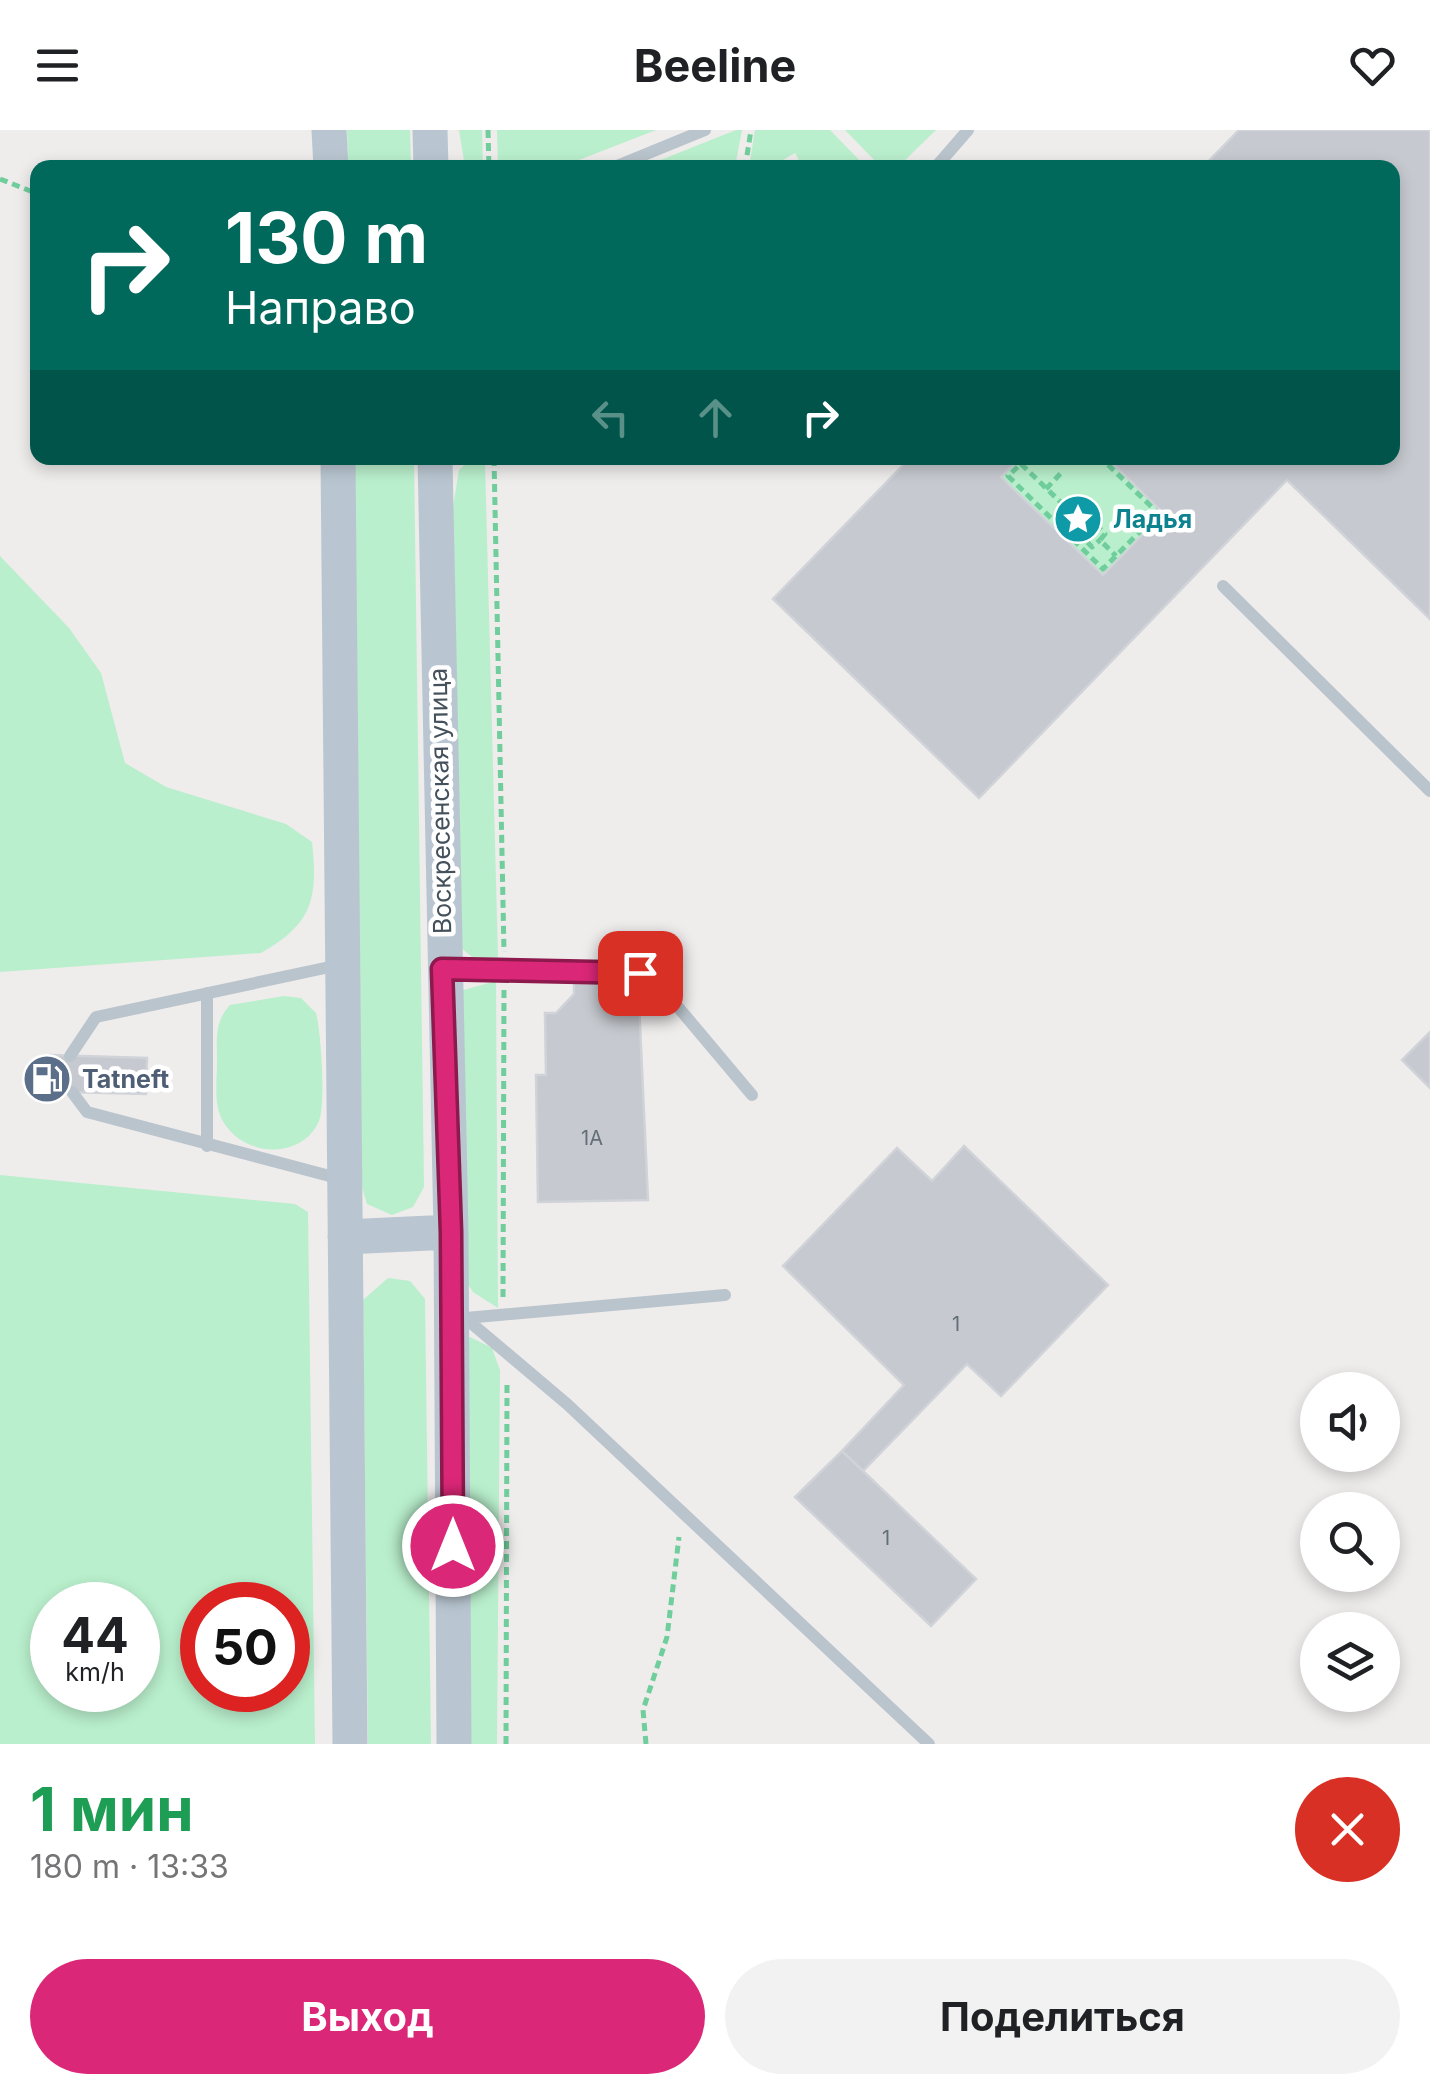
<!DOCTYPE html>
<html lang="ru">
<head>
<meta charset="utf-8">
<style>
	body { margin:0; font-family:Inter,sans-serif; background:#f2f2f2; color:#202124; height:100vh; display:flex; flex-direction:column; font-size:38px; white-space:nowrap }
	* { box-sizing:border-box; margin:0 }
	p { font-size:32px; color:#757577 }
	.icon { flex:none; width:55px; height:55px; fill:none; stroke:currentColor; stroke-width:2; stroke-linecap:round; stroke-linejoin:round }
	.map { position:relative; height:1614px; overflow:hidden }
	.sheet { display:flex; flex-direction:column; background:#fff; flex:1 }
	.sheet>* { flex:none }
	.top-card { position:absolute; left:30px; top:30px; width:1370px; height:305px; border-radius:20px; box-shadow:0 5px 15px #0003; background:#00695c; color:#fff; overflow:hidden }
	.buttons { position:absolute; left:1300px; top:1242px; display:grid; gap:20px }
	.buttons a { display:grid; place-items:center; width:100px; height:100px; border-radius:50%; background:#fff; box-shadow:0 5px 15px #0003; font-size:50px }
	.speed { position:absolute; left:30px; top:1452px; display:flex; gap:20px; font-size:50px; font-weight:700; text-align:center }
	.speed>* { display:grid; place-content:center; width:130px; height:130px; border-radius:50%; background:#fff; box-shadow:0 5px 15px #0003; line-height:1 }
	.speed small { font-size:25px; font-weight:400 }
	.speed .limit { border:15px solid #d22; background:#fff; color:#111 }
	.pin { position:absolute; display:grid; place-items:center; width:85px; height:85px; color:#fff; margin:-42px; border-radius:20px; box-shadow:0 5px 15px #0006 }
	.me { position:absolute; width:110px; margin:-55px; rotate:0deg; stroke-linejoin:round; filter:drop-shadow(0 0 8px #0008) }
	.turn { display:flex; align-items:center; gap:35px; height:210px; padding:0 30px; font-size:45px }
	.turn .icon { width:130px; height:130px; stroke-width:2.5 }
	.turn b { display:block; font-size:70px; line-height:85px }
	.lanes { display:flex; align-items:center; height:95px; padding:0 30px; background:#0003; justify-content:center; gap:50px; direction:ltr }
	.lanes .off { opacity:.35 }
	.round { display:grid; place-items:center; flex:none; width:105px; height:105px; border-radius:52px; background:#f2f2f2 }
	.head { display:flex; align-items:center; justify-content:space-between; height:170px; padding:0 30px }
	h1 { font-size:60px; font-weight:700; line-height:75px; color:#1e9e55 }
	.button { display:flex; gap:20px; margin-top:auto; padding:20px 30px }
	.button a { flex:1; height:115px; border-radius:60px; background:#db2777; color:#fff; font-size:40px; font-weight:700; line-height:115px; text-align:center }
	.button a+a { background:#f2f2f2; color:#202124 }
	header { display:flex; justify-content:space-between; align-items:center; height:130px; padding:0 30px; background:#fff; font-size:45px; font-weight:700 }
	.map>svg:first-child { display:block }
	.green { fill:#b9efcc; fill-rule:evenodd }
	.building { fill:#c6c9cf; stroke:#d0d3d8; stroke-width:2.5 }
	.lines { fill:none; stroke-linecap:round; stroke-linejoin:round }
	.path { stroke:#70cd9c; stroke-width:5; stroke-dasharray:8 5; stroke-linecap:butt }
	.service { stroke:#bac4cc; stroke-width:12 }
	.secondary { stroke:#b9c6d1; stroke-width:35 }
	.route-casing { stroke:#8e194d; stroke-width:25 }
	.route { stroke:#db2777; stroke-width:18 }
	.labels { text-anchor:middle; stroke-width:9; stroke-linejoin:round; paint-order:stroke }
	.number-label { font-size:20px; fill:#646e77 }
	.culture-label { font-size:25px; font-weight:bold; fill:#0d838f; stroke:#fff; text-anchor:start }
	.street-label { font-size:25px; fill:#44505a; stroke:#fff }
	.service-label { font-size:25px; font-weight:bold; fill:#4e5e75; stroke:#fff; text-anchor:start }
</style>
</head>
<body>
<header><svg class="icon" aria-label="menu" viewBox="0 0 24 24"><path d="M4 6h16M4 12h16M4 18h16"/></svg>Beeline<svg class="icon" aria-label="heart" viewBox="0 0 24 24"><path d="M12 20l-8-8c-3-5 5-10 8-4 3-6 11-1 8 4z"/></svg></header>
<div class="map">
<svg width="1430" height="1614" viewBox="0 0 1430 1614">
	<rect width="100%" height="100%" fill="#efecec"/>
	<path class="green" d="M347 0H410L411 37H348Z
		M459 0H482L483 37H465Z
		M497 0H656L561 37H498Z
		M736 0H742L735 37H643Z
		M755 0H830L866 37H796L801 34 795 23 771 37H749Z
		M845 0H936L898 37 882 38Z
		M352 328H414L424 1057 413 1077 392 1085 367 1074 361 1054Z
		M1020 328H1107L1163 383 1103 445 1001 347Z
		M470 330 485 332 498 828 472 827 460 817 452 383 459 340Z
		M0 426 69 498 101 543 125 633 166 657 286 694 312 712C318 768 313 794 261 823L0 842Z
		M496 851 498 1178 473 1162 464 1148 460 861Z
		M284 866 301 868 316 883C321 902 326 973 319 991 302 1030 245 1027 224 993 213 976 217 952 217 932 217 910 214 892 230 875Z
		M0 1045 295 1074 308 1082 315 1614H0ZM52 1475H138V1560H52ZM202 1475H288V1560H202Z
		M388 1148 410 1151 425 1169 431 1614H368L363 1170Z
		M470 1207 492 1218 500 1240 497 1614H467L466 1209Z"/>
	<path class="building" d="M1239 0H1430V489L1287 350 979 668 773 469 910 328H1020L1001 347 1103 445 1163 383 1107 328H1392V38H1202Z
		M638 851 648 1070 538 1072 536 945H546L545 883H556L574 864V852Z
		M1430 902V958L1402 930Z
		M50 925 147 928 146 964 28 961 29 936 50 937Z
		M964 1016 1108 1155 1001 1266 967 1234 863 1341 842 1321 904 1255 783 1136 897 1018 932 1051Z
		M842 1321 976 1449 931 1496 795 1367Z"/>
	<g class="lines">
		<path class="path" d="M488 0 489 38
			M745 38 751 0
			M0 49 38 64
			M494 328 504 822
			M1027 328 1008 346 1103 439 1158 383 1101 328
			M1021 334 1074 385 1081 379 1105 404 1100 410 1116 426
			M1046 359 1061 343
			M1074 385 1067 392 1092 417 1100 410
			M503 1167 504 858
			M506 1614 507 1252
			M646 1614 643 1580 667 1507 679 1407"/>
		<path class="service" d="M612 38 705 0
			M935 38 968 0
			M1223 456 1430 661
			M449 839 640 843 662 858 752 965
			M207 863V1016
			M70 926 96 887 339 835
			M72 962 87 982 341 1049
			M458 1182 567 1274 929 1614
			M466 1188 725 1165"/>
		<path class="secondary" d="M329 0 331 38
			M430 0 431 38
			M338 328 350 1614
			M435 328 451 1102 454 1614
			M345 1107 451 1102"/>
	</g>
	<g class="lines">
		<g class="route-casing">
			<path id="route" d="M453 1416 451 1102 442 839 640 843"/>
		</g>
		<use href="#route" class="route"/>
	</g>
	<defs>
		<g id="sight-disc" transform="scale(2.5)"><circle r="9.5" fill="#0f9aa8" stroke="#fff"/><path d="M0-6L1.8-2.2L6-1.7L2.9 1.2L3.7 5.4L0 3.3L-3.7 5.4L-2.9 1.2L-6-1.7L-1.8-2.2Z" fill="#fff"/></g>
		<g id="fuel-disc" transform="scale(2.5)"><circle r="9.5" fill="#5c6f8a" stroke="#fff"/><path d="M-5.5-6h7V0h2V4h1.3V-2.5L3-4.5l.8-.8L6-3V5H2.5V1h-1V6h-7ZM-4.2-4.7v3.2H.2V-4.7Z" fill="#fff"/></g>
	</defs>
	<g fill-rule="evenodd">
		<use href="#sight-disc" x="1078" y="389"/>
		<use href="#fuel-disc" x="47" y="949"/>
	</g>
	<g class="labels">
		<g class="number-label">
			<text x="592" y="1015">1А</text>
			<text x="956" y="1201">1</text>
			<text x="886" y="1415">1</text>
		</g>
		<g class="culture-label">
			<text x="1113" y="398">Ладья</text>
		</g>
		<g class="street-label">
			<text transform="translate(440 671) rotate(-91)" y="9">Воскресенская улица</text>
		</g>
		<g class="service-label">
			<text x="82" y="958">Tatneft</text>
		</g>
	</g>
</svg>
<div class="buttons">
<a><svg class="icon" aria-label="sound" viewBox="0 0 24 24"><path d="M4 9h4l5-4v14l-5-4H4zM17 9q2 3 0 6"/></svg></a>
<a><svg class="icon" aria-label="search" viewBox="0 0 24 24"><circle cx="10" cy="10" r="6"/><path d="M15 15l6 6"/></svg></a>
<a><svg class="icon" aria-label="layers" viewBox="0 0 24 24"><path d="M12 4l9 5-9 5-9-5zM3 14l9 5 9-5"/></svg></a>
</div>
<div class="speed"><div>44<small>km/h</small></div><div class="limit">50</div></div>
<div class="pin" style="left:640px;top:843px;background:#d93025"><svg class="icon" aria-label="arrive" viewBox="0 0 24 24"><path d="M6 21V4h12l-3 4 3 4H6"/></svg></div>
<svg class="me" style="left:453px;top:1416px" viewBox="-20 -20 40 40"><circle r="17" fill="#db2777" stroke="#fff" stroke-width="3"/><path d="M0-11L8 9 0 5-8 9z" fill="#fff"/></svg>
<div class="top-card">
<div class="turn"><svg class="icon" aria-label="right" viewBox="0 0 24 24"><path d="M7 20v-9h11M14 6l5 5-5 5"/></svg><div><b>130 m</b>Направо</div></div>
<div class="lanes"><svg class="icon off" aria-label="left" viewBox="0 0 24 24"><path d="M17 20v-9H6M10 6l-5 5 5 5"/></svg><svg class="icon off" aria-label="ahead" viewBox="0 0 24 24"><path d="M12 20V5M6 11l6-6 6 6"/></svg><svg class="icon" aria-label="right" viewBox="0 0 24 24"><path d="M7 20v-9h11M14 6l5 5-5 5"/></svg></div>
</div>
</div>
<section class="sheet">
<div class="head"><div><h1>1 мин</h1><p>180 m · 13:33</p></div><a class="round" style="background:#d93025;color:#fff"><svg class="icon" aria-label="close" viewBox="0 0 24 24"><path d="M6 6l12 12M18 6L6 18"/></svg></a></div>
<div class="button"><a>Выход</a><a>Поделиться</a></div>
</section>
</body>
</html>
